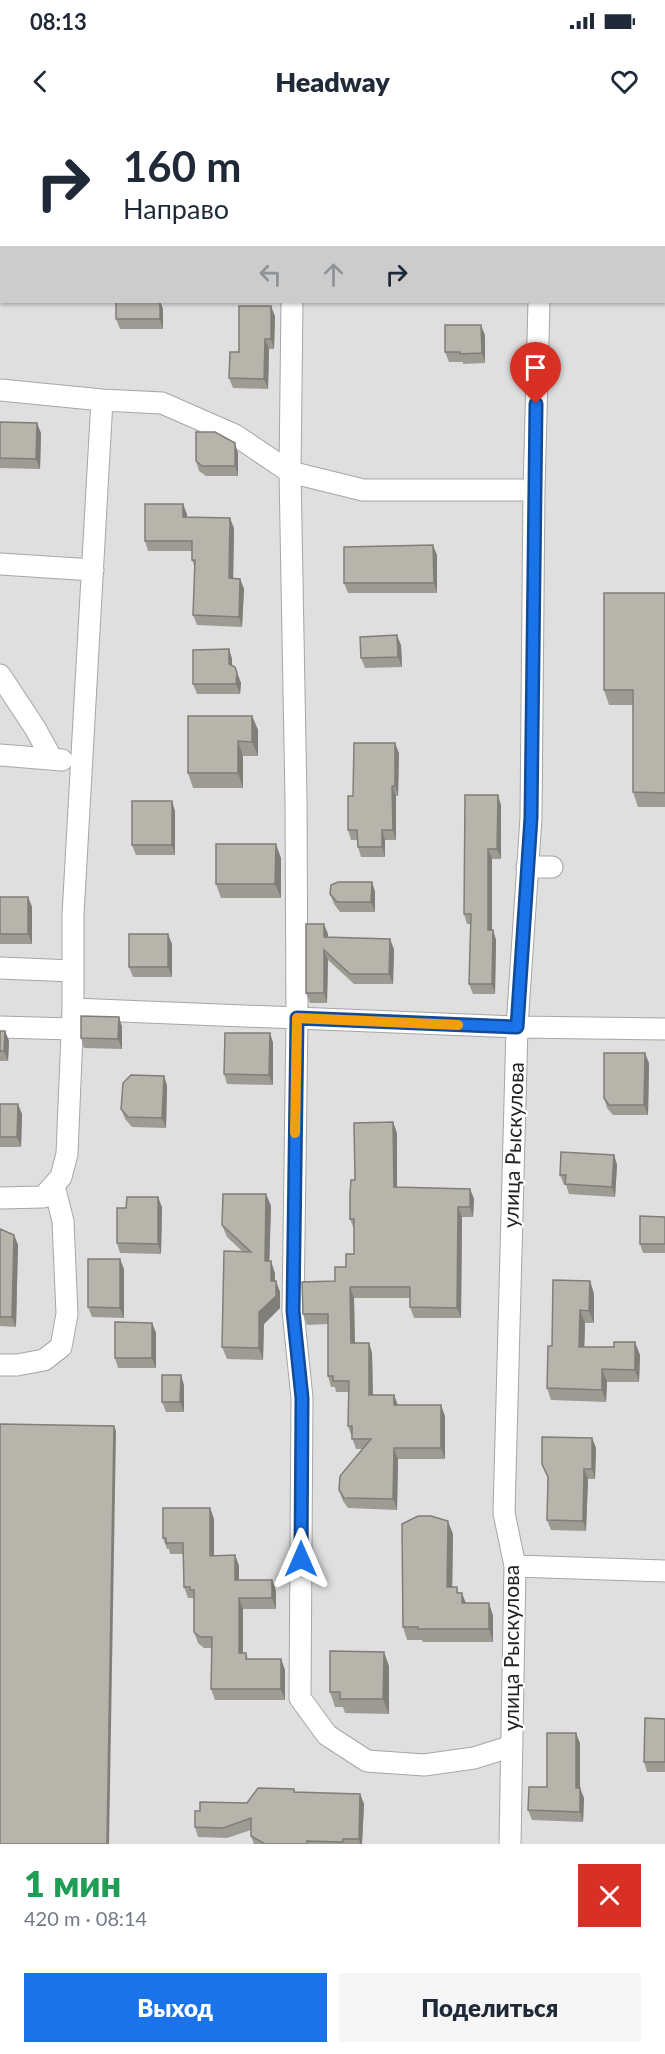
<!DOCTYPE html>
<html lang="ru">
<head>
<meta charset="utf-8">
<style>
	body { margin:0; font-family:Lato,sans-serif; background:#f6f6f7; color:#1f2937; height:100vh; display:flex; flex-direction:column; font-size:22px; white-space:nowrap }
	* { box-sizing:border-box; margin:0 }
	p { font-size:20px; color:#747a83 }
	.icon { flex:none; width:33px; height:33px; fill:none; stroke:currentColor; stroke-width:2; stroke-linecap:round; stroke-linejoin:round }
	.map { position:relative; height:1724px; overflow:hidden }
	.drawer { display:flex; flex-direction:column; background:#fff; flex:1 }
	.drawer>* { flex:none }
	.guide { position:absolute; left:0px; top:0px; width:666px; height:183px; box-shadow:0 2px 4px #0004; background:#fff; color:#1f2937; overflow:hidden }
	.pin { position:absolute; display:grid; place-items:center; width:51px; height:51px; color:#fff; margin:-62px -26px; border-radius:50% 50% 50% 0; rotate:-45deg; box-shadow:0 0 6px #0007 }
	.pin .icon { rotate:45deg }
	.me { position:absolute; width:66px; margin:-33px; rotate:0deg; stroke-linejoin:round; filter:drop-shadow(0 0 4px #0008) }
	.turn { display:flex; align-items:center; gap:21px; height:126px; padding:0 24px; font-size:27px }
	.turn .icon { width:78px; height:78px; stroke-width:2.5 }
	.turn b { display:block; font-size:42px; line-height:51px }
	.lanes { display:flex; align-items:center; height:57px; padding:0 24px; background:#0003; justify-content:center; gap:30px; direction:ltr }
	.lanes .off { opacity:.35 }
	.round { display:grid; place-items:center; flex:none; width:63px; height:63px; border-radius:0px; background:#f6f6f7 }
	.head { display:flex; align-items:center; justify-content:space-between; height:102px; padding:0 24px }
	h1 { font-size:36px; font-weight:800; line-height:45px; color:#1e9e55 }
	.action { display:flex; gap:12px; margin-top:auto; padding:12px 24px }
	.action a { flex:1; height:69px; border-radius:0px; background:#1a73e8; color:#fff; font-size:24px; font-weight:800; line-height:69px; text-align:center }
	.action a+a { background:#f6f6f7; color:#1f2937 }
	.status { display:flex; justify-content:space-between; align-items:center; height:42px; padding:0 30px; background:#fff; direction:ltr }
	.status svg { height:16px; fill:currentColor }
	header { display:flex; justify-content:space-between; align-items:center; height:78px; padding:0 24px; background:#fff; font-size:27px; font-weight:800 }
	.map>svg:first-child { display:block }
	.residential { fill:#e0dfdf; fill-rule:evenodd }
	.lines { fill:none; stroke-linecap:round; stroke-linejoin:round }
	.street-casing { stroke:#a6a6a6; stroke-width:23 }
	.street { stroke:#fff; stroke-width:21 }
	.wall { fill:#9d9b93 }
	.shaded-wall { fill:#807e78 }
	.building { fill:#b7b4ab; stroke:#807e78; stroke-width:1.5 }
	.route-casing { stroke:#114b97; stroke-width:15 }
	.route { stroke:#1a73e8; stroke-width:10 }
	.slow { stroke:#f59e0b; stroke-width:10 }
	.labels { text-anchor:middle; stroke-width:4.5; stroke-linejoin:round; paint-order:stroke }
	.street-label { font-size:21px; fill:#222; stroke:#fff }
</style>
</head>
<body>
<div class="status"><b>08:13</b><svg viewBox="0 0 49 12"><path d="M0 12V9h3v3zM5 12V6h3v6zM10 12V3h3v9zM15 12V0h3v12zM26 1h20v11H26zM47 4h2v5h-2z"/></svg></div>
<header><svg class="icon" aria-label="back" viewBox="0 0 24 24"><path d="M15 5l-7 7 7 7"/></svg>Headway<svg class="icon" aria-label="heart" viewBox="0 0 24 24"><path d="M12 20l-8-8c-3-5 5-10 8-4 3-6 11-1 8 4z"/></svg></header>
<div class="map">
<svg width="665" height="1724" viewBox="0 0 665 1724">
	<rect width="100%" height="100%" fill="#f2f1e9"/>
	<path class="residential" d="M0 0H665V1724H0ZM2 2H664V182H2Z"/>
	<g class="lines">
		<g class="street-casing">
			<path id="street" d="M297 0V2
				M534 0V2
				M664 62H665
				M292 182 290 352 296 679 297 898 293 1191 302 1278 300 1578 327 1615 367 1641 424 1645 474 1638 512 1626
				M0 270 102 280 162 283 235 315 290 352 363 370H534
				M0 444 93 450
				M0 555 35 608 52 639
				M0 635 62 640
				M527 747H552
				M0 848 73 851
				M73 889 517 907 665 909
				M0 907 72 909
				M0 1078 43 1077 61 1057 67 1034 73 889V795L102 280
				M0 1245H17L44 1240 61 1227 67 1194 63 1101 54 1066
				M515 1446 665 1451
				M510 1724 515 1446 504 1393 517 907 531 698 534 370 539 182"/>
		</g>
		<use href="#street" class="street"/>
	</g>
	<path class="wall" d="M116 182H160L163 189V209H120L116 199Z
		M275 196 274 229H269L268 269 233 268 229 258 239 232Z
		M485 215V243L463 244V242H449L445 232Z
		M0 302 41 313 40 349 0 348Z
		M238 333V356H206L199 351 196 341Z
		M187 394V397L234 408 233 459H240L244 469 242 507 197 505 193 495 195 448 192 440V431H148L145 421Z
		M437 435V473H348L344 463Z
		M665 473V687H638L633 672V585H609L604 570Z
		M401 525 402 547 365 548 361 538Z
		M229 529 232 539V546L235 547 241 563 240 574H197L193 564Z
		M252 596 258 610V636H243V668H193L188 653Z
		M399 633 398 676H396V720H385V737H361L358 727V720H351L348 710 353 676Z
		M501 685V739H492V810H493L496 820 495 874H473L469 864 471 804H467L464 794Z
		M175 691V735H136L132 725Z
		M281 738V778H221L216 764Z
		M372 762 375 772V792H340L334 784 330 774Z
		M0 777H28L32 787V824H0Z
		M328 814V817L394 829 393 864H354L328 840 327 883H310L306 873Z
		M172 824V857H133L129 847Z
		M119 897 122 907V929L84 928 81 918Z
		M0 911H5L9 921 8 941H0Z
		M270 913 273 923V965L227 964 224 954Z
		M649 943 648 995H613L607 988 604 978Z
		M164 956 167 966 166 1008 132 1007 125 999 121 989Z
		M0 984 22 994 21 1027H0Z
		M397 1013V1067L470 1069 474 1079 473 1097H462L461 1198H414L410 1187V1178H354L355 1223H369L372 1233 373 1275 398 1285 445 1296V1339H398L397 1390 348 1388 343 1381 339 1370 362 1329H356L348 1306 349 1272H336L335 1267H331L328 1256V1204L307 1205 303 1194 335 1161 346 1147 354 1134V1109L350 1099 355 1060Z
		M614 1035 617 1045 615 1077 569 1074 566 1065H564L560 1055Z
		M266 1074 271 1086 269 1141 275 1153V1161L280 1172V1188L264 1204 263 1240 227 1239 222 1227 243 1132 227 1117 222 1105Z
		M162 1087 161 1134 120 1133 117 1123 126 1088Z
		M665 1097V1133H643L640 1124Z
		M0 1109 14 1115 18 1125 16 1207 0 1206Z
		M124 1149V1198L92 1197 88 1187Z
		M590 1161 594 1174V1203H585L584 1227 640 1235 639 1262H607L606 1282 551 1280 547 1268Z
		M152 1203 156 1213V1248H118L115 1238Z
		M184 1265V1292H166L162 1282Z
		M592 1318 596 1328 595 1359H588L586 1411 551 1410 547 1400 548 1358 542 1344Z
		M210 1388 214 1399V1436L235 1435 239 1446V1460H272L276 1471V1489H243V1533H246L248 1539H281L285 1550V1580H215L211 1569V1528H204L198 1523 194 1512V1480L193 1478H188L184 1467 183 1434H170L169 1429H167L163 1418Z
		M453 1414 452 1467 460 1473 466 1483H489L493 1496V1522H423L422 1520H407L403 1507Z
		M389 1546V1594L345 1593 343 1587H335L330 1572Z
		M665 1599V1652H647L644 1642Z
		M580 1623V1668L584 1678 583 1702 532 1700 528 1690Z
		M294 1669 295 1672 360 1674 364 1684 362 1724H254L251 1716V1710L227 1718 198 1717 195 1707 200 1691 247 1683Z"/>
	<path class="shaded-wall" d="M160 182 163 189V209L160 199Z
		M271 186 275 196 274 229 271 219Z
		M481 205 485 215V243L482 233Z
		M265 219 269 229 268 269 264 259Z
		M37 303 41 313 40 349 36 339Z
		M235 323 238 333V356L235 346Z
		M183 384 187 394 186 407 183 397Z
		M230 398 234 408 233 468 229 458Z
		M433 425 437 435V473L434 463Z
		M240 459 244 469 242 507 239 497Z
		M397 515 401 525 402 547 398 537Z
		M229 529 232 539V554L229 544Z
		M237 553 241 563 240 574 236 564Z
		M252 596 258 610V636L252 622Z
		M238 621 243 636V668L238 653Z
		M395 623 399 633 398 676 395 666Z
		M392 666 396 676V720L393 710Z
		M498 675 501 685V739L497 729Z
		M172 681 175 691V735L172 725Z
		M382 710 385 720V737L382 727Z
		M276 724 281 738V778L275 764Z
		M488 729 492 739V820L488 810Z
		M372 762 375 772V792L371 782Z
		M28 777 32 787V824L28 814Z
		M324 804 328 814V827L324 817Z
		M493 810 496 820 495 874 492 864Z
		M168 814 172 824V857L168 847Z
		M390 819 394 829 393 864 389 854Z
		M324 830 328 840 327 883 324 873Z
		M119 897 122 907V929L118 919Z
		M5 911 9 921 8 941 4 931Z
		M270 913 273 923V965L269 955Z
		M645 933 649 943 648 995 644 985Z
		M164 956 167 966 166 1008 162 998Z
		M18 984 22 994 21 1027 17 1017Z
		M393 1002 397 1013V1077L394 1067Z
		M614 1035 617 1045 615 1077 612 1067Z
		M470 1069 474 1079 473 1097 470 1087Z
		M266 1074 271 1086 269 1153 265 1141Z
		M158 1077 162 1087 161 1134 158 1124Z
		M458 1087 462 1097 461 1198 457 1188Z
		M14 1115 18 1125 16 1207 12 1197Z
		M120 1139 124 1149V1198L120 1188Z
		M271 1141 275 1153V1173L271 1161Z
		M276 1161 280 1172V1188L264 1204 263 1240 259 1228V1192Z
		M590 1161 594 1174V1203L589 1191Z
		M350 1167 354 1178 355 1233 351 1223Z
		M580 1190 585 1203 584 1239 579 1227Z
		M152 1203 156 1213V1248L152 1238Z
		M635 1222 640 1235 639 1262 635 1250Z
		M369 1223 372 1233 373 1285 369 1275Z
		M602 1249 607 1262 606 1282 602 1270Z
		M181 1255 184 1265V1292L180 1282Z
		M394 1275 398 1285H394Z
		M441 1285 445 1296V1339L441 1328Z
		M114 1306 116 1311 109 1724H107Z
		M592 1318 596 1328 595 1359 592 1349Z
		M394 1328 398 1339 397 1390 393 1379Z
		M584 1349 588 1359 586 1411 583 1401Z
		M210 1388 214 1399V1447L210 1436Z
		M448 1401 453 1414 452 1480 447 1467Z
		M235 1435 239 1446V1471L235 1460Z
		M272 1460 276 1471V1489L272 1478Z
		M462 1473 467 1486 462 1483Z
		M239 1478 243 1489V1544L239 1533Z
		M489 1483 493 1496V1522L489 1509Z
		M384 1532 389 1546V1594L383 1579Z
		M281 1539 285 1550V1580L281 1569Z
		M576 1613 580 1623V1672V1668L584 1678 583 1702 580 1692 576 1668Z
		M360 1674 364 1684 362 1724H360L359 1719Z"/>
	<path class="building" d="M399 0H445V2H399Z
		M566 0H606V2H566Z
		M116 182H160V199H116Z
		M239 186H271V219H265L264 259 229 258 230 232H239Z
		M445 205H481L482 233 460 234V232H445Z
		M0 302 37 303 36 339 0 338Z
		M196 312H215L235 323V346H202L196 341Z
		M145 384H183V397L230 398 229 458 240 459 239 497 193 495 195 440H192V421H145Z
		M433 425 434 463H344V427Z
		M604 473H665V673L633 672V570H604Z
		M397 515 398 537 361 538 360 517Z
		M229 529V544L235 547 237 553 236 564H193V530Z
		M188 596H252V622L238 621V653H188Z
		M354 623H395V666H392L393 710H382V727H358L357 710H348V676H353Z
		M465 675H498L497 729H488V810H493L492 864H469L471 794H464Z
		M132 681H172V725H132Z
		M216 724H276L275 764H216Z
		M338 762H372L371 782H337L330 774 331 765Z
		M0 777H28V814H0Z
		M306 804H324V817L390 819 389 854H350L324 830V873H306Z
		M129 814H168V847H129Z
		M81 896 119 897 118 919 81 918Z
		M0 911H5L4 931H0Z
		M225 913H270L269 955 224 954Z
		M604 933H645L644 985H609L604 978Z
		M131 955 164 956 162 998 128 997 121 989 123 963Z
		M0 984H18L17 1017H0Z
		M393 1002 394 1067 470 1069V1087H458L457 1188 410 1187V1167H350L351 1223H369V1275H394V1285H441V1328H394L393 1379 344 1378 339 1370 340 1356 371 1319H352V1306H348L349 1261H333V1256H328V1194H303L302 1162 335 1161V1147H346V1134H354V1099H350V1074L351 1060H355L354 1003Z
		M561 1032 614 1035 612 1067 565 1064 566 1055H560Z
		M223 1074H266L265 1141H271V1161H276V1176L259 1192V1228L222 1227 224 1131 251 1132 222 1105Z
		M127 1077H158V1124L117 1123V1088H126Z
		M640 1096 665 1097V1124H640Z
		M0 1109 14 1115 12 1197H0Z
		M88 1139H120V1188L88 1187Z
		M553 1160 590 1161 589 1191 580 1190 579 1227H614V1222H635V1250L602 1249V1270L547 1268 548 1226H552Z
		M115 1202 152 1203V1238H115Z
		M162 1255H181L180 1282H162Z
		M0 1304 114 1306 107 1724H0Z
		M542 1317 592 1318V1349H584L583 1401 547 1400 548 1357 542 1344Z
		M163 1388H210V1436L235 1435V1460H272V1478H239V1533H246V1539H281V1569H211L212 1517H200L194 1512V1470H190V1467H184L183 1423H166V1418H163Z
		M418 1396H431L448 1401 447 1467H457V1473H462V1483H489V1509H418V1507H403L402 1404Z
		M330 1531 384 1532 383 1579H340V1572H330Z
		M645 1598 665 1599V1642H644Z
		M547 1613H576V1668H580V1692L528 1690 529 1667H547Z
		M258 1668 294 1669V1672L360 1674 359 1719H343V1722L307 1721V1724H265L251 1716V1698L223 1708 195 1707V1691H200V1682L247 1683Z"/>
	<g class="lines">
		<g class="route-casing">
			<path id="route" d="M301 1439 302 1278 293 1191 297 898 517 907 531 698 536 284"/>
		</g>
		<use href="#route" class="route"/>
		<path class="slow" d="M295 1013 297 898 458 905"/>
	</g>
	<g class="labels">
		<g class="street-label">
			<text transform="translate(514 1025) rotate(-88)" y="7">улица Рыскулова</text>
			<text transform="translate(512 1528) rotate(-90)" y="7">улица Рыскулова</text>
		</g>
	</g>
</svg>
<div class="pin" style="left:536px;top:284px;background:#d93025"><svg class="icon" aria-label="arrive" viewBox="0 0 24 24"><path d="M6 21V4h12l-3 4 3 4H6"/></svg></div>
<svg class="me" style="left:301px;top:1439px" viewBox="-20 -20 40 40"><path d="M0-17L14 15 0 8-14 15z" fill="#1a73e8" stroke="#fff" stroke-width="4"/></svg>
<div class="guide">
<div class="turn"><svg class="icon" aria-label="right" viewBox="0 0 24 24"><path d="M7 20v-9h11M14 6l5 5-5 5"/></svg><div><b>160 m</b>Направо</div></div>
<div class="lanes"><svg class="icon off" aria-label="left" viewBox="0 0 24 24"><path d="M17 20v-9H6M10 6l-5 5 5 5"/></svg><svg class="icon off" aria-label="ahead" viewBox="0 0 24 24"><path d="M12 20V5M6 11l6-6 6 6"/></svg><svg class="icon" aria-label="right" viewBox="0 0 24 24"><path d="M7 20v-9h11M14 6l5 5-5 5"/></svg></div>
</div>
</div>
<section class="drawer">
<div class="head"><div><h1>1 мин</h1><p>420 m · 08:14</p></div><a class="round" style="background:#d93025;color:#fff"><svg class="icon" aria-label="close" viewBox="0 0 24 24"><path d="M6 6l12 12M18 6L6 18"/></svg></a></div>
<div class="action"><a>Выход</a><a>Поделиться</a></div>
</section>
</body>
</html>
